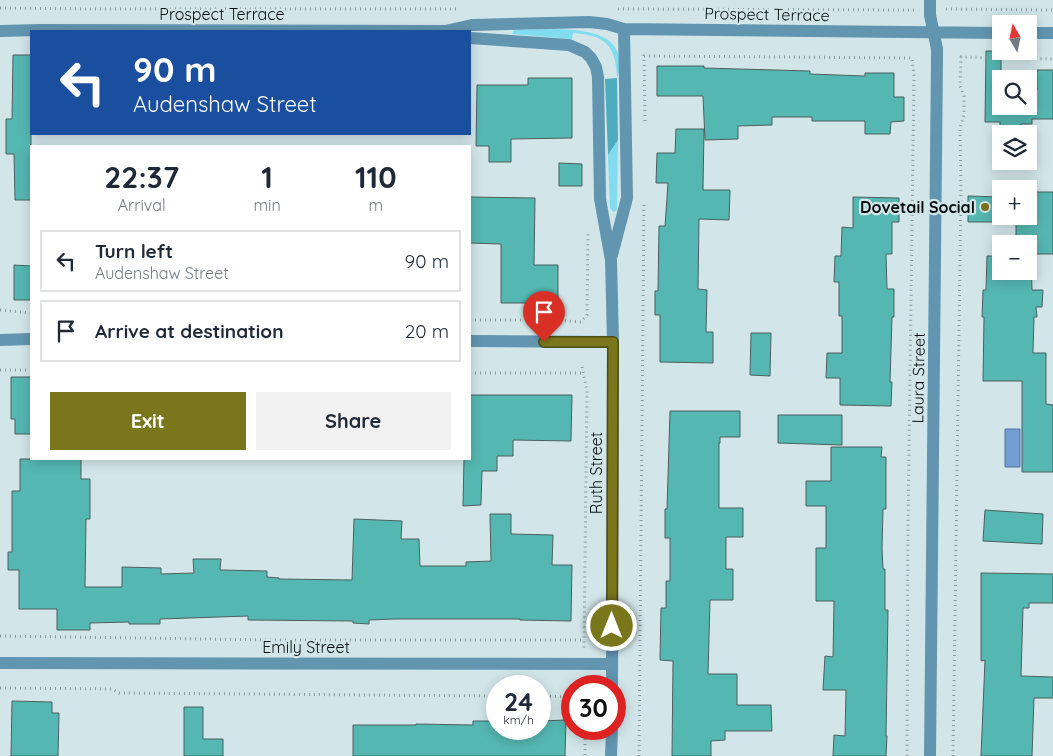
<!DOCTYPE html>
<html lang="en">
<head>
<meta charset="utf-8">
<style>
	body { margin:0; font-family:Quicksand,sans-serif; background:#f2f2f3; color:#1f2937; height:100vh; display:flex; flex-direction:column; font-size:19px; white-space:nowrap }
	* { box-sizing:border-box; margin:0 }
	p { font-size:16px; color:#747a83 }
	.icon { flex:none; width:28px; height:28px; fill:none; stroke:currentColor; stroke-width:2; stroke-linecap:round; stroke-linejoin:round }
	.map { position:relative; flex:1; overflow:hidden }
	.panel { position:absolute; left:30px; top:145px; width:441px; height:315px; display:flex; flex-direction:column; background:#fff; border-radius:0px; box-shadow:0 2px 12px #0003 }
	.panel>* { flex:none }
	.guide { position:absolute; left:30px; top:30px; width:441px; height:105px; border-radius:0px; box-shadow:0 2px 12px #0003; background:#1a4fa0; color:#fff; overflow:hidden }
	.needle { width:32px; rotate:351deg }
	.tools { position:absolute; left:992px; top:15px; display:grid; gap:10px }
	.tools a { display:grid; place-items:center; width:45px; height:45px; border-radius:0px; background:#fff; box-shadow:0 2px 12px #0003; font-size:25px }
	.speed { position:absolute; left:486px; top:675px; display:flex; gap:10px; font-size:25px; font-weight:700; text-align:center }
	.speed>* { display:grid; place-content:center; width:65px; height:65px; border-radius:50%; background:#fff; box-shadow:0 2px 12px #0003; line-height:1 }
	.speed small { font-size:12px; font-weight:400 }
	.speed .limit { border:8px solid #d22; background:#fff; color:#111 }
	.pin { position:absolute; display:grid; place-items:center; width:42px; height:42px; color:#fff; margin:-51px -21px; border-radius:50% 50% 50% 0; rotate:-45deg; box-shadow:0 0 5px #0007 }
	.pin .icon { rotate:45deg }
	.me { position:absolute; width:55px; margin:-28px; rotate:0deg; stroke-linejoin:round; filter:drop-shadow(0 0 4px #0008) }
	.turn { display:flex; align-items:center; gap:18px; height:105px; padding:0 20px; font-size:22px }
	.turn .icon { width:65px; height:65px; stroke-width:2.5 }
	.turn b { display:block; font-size:35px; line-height:42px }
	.eta { display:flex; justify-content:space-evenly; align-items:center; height:85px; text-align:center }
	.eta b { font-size:30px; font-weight:700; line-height:35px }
	.primary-button { display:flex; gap:10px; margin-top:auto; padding:10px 20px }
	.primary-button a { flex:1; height:58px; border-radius:0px; background:#7a761c; color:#fff; font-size:20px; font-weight:700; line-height:58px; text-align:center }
	.primary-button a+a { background:#f2f2f3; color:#1f2937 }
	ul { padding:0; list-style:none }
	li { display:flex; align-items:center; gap:15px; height:62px; margin:0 10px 8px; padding:0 10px; border:2px solid #e0e1e3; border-radius:0px }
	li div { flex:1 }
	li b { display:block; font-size:19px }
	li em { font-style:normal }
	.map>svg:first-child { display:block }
	.green { fill:#80dcee }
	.forest { fill:#4eacbe }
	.water { fill:#739ed3; stroke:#537298 }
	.building { fill:#55b7b2; stroke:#4d5f5e }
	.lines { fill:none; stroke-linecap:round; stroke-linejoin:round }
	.path { stroke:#89989b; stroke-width:3; stroke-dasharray:1 4; stroke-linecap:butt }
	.minor { stroke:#6295b0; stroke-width:12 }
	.route-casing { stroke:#4f4d12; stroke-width:12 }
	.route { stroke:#7a761c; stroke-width:9 }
	.poi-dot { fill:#7a761c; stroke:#d2e6ea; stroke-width:2 }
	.labels { text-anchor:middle; stroke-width:4.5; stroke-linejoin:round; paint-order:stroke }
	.street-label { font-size:16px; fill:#070d0e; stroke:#d2e6ea }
	.poi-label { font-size:16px; font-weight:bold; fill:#070d0e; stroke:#d2e6ea; text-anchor:end }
</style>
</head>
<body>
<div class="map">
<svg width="1053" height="756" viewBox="0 0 1053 756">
	<rect width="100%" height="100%" fill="#d2e6ea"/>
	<path class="green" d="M514 30C540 30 617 21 619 59 619 67 620 72 617 78 616 46 606 35 573 33L572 39 512 34Z
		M618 140 617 209 616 211 613 212 610 208 608 155Z"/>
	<path class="forest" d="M617 78 618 140 608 155 605 79Z"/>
	<path class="water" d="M1005 429H1020V467H1005Z"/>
	<path class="building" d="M986 51H1001V106H1029V90H1037V70H1053V119H1032V124H1021V134H1000V122H985Z
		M13 55H31V200H15L14 154H6V119H12Z
		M657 66H704V68L810 71V74L865 76V73H894V97H904V121L891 122 890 134H865V121H812V117H772V125L738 126V139L705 140 703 96H657Z
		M528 78H572V138L511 139V162H489V146H476L477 85H528Z
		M676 129H704L703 190H730L729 220 699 219 698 289 707 290 706 332H713V363L660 362V315H655V291H658L659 226H665L668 183H656L657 153H675Z
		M559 163 582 164V186H559Z
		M1032 192H1053V254H1029V244H1016V222H968V196L1001 197V216H1029V197H1032Z
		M470 197 535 198 534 265H558V303H501V244L470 243Z
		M853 197 899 198V222H892V254H886L887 289H894V317H892L890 382H892L891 406 840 405V378H826L827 353H842V316H839V282H834L835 256H841L842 227 853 228Z
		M987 256H1001V271H1029V256H1031L1032 290H1043L1042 307H1036L1037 317H1034L1033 353H1046V404L1053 405V472H1022V381H983L984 317H982L983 290H986Z
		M14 265 31 266V300H14Z
		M751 333H771L770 376 750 375Z
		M11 377H31V434H15V419H11Z
		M470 395H572L571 441 513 440V456H497V471H482L481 505 463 506 464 459H470Z
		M670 411H740V437H720V443H719V508H743V537H726V569H733V600H710L708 674H737V705H771L772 731H725V740L711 741V756H672L673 661 660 660 661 608H666V581H670V538H665V509H667Z
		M778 415H842V445L778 443Z
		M831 447H882L881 457H886V509H883L882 549 883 569H885V610H888L886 736H887L886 756H833L834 735 845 736 846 690H823L825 656 833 657 834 601H816V548H826V506H806V481H831Z
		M20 459H81V479H90V519H86L85 587H122V567L161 568V574L194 573 193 559H221L220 570 267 571V577L279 578V579L352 580 354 519 402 521 401 539H419L420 566H466V562L491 561 490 514H511V534L553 535 552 565H572L571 621 520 620V619H394L369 620V624L353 623V621L248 620V616L160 619V624H129V622L90 623V630H57V609H19V570H8V552H12V491H20Z
		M985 510 1043 514 1042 544 983 541Z
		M981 573 1053 574V603H1029V608H1023L1021 676 1053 677V698H1034L1032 756H981L985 660 981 661Z
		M12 701 52 702V713H59L58 756H11Z
		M184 707H203V739H223V756H184Z
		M566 720 565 756H353V725H416V724L473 725V721H498V729H540V721Z"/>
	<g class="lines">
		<path class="path" d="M0 8 86 9H459
			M618 9 914 10
			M946 9 1053 10
			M645 121 644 56 912 58 914 76 908 525 907 756
			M0 310 31 313
			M470 320H555L581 322 587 315 588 234
			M582 367 587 391 584 648
			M0 370H31
			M470 373H583
			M0 636 276 640H585
			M0 688 112 689 119 693 498 696
			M540 696 572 697
			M585 729V756
			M639 756 644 203
			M953 756 961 190 960 128 964 115V96L960 86 961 57 1053 59"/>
		<path class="minor" d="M930 0V15L937 49V58L930 756
			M0 31 40 30 445 31 472 25 589 22 607 24 624 29 1001 33
			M1029 33H1053
			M470 38 569 45 585 52 591 58 596 67 598 77 600 199 611 260 613 342 612 686
			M612 255 627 198 624 29
			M0 340 31 339
			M470 341 613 342
			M0 663 612 664
			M611 756 612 729"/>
	</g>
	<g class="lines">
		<g class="route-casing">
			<path id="route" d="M544 342H613L612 626"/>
		</g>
		<use href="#route" class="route"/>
	</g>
	<circle class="poi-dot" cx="985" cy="207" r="5"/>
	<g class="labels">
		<g class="street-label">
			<text x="222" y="20">Prospect Terrace</text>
			<text transform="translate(767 14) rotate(1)" y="6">Prospect Terrace</text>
			<text transform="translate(918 378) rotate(-89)" y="6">Laura Street</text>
			<text transform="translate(596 473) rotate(-90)" y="6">Ruth Street</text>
			<text x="306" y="653">Emily Street</text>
		</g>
		<g class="poi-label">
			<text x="975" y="213">Dovetail Social</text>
		</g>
	</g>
</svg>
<div class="tools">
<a><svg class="needle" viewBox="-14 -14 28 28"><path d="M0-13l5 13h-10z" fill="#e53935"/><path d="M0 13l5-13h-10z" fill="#747a83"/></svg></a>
<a><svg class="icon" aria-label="search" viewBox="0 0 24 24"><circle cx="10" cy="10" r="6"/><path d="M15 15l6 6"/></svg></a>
<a><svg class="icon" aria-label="layers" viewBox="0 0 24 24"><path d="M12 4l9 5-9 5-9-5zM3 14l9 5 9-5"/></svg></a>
<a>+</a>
<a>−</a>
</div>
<div class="speed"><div>24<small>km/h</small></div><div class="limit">30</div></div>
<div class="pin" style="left:544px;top:342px;background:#d93025"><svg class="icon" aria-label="arrive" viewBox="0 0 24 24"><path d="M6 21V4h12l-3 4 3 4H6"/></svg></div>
<svg class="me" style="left:612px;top:626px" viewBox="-20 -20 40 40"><circle r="17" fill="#7a761c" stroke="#fff" stroke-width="3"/><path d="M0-11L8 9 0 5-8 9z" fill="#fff"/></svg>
<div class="guide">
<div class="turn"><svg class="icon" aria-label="left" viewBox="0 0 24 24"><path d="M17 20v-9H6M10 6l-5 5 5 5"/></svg><div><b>90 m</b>Audenshaw Street</div></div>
</div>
<section class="panel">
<div class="eta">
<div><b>22:37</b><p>Arrival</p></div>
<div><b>1</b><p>min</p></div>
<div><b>110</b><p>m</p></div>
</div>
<ul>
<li><svg class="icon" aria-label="left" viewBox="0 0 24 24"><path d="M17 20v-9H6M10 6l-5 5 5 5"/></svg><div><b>Turn left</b><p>Audenshaw Street</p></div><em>90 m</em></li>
<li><svg class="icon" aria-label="arrive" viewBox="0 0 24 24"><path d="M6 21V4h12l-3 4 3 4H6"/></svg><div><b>Arrive at destination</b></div><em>20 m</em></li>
</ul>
<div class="primary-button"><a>Exit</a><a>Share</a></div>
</section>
</div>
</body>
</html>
